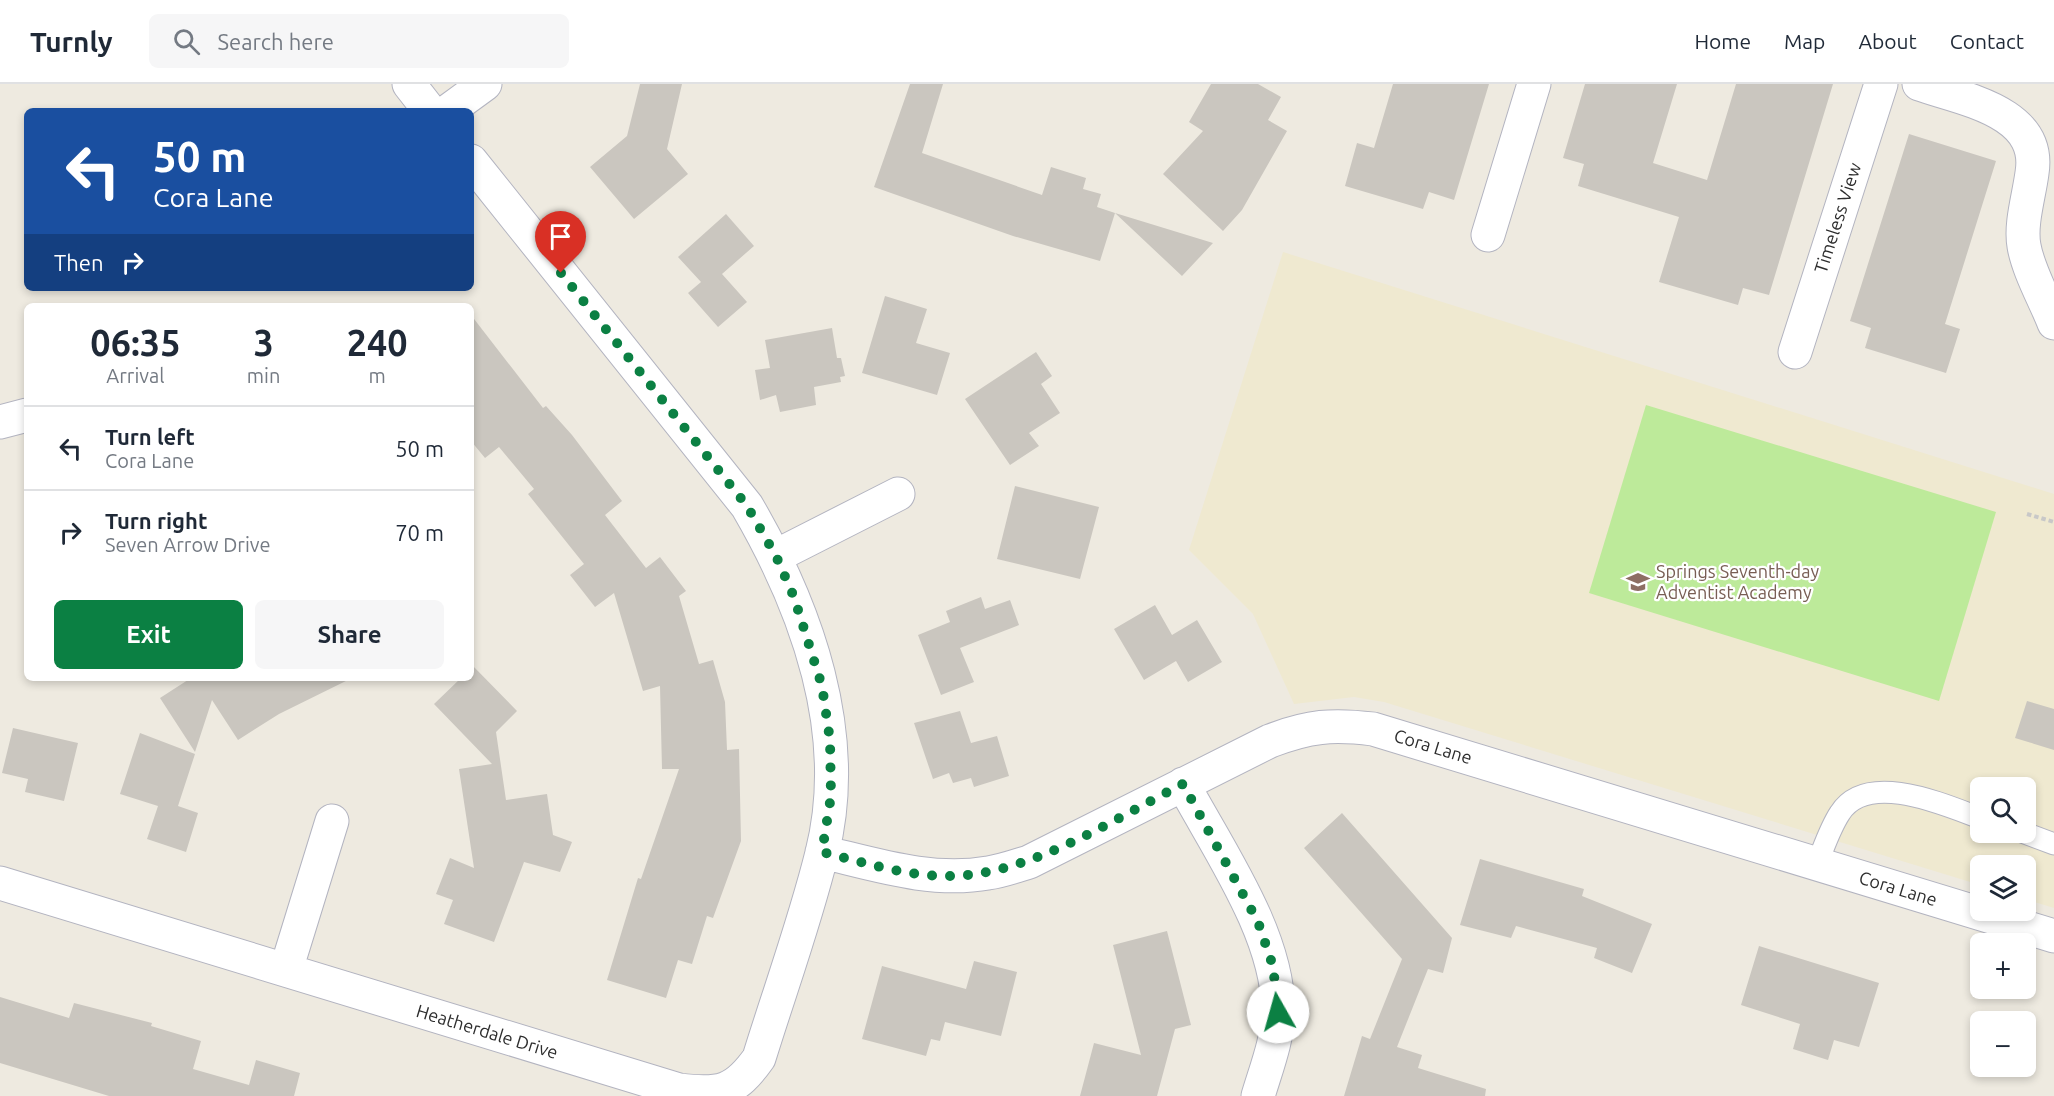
<!DOCTYPE html>
<html lang="en">
<head>
<meta charset="utf-8">
<style>
	body { margin:0; font-family:Ubuntu,sans-serif; background:#f6f6f7; color:#1f2937; height:100vh; display:flex; flex-direction:column; font-size:22px; white-space:nowrap }
	* { box-sizing:border-box; margin:0 }
	p { font-size:20px; color:#747a83 }
	.icon { flex:none; width:33px; height:33px; fill:none; stroke:currentColor; stroke-width:2; stroke-linecap:round; stroke-linejoin:round }
	.map { position:relative; flex:1; overflow:hidden }
	.sheet { position:absolute; left:24px; top:219px; width:450px; height:378px; display:flex; flex-direction:column; background:#fff; border-radius:9px; box-shadow:0 3px 9px #0003 }
	.sheet>* { flex:none }
	.top-card { position:absolute; left:24px; top:24px; width:450px; height:183px; border-radius:9px; box-shadow:0 3px 9px #0003; background:#1a4fa0; color:#fff; overflow:hidden }
	.buttons { position:absolute; left:1970px; top:693px; display:grid; gap:12px }
	.buttons a { display:grid; place-items:center; width:66px; height:66px; border-radius:9px; background:#fff; box-shadow:0 3px 9px #0003; font-size:30px }
	.pin { position:absolute; display:grid; place-items:center; width:51px; height:51px; color:#fff; margin:-62px -26px; border-radius:50% 50% 50% 0; rotate:-45deg; box-shadow:0 0 6px #0007 }
	.pin .icon { rotate:45deg }
	.me { position:absolute; width:66px; margin:-33px; rotate:353deg; stroke-linejoin:round; filter:drop-shadow(0 0 4px #0008) }
	.turn { display:flex; align-items:center; gap:21px; height:126px; padding:0 30px; font-size:27px }
	.turn .icon { width:78px; height:78px; stroke-width:2.5 }
	.turn b { display:block; font-size:42px; line-height:51px }
	.then { display:flex; align-items:center; height:57px; padding:0 30px; background:#0003; gap:12px; font-size:22px }
	.eta { display:flex; justify-content:space-evenly; align-items:center; height:102px; text-align:center }
	.eta b { font-size:36px; font-weight:600; line-height:42px }
	.button { display:flex; gap:12px; margin-top:auto; padding:12px 30px }
	.button a { flex:1; height:69px; border-radius:9px; background:#0b8043; color:#fff; font-size:24px; font-weight:600; line-height:69px; text-align:center }
	.button a+a { background:#f6f6f7; color:#1f2937 }
	ul { padding:0; list-style:none }
	li { display:flex; align-items:center; gap:18px; height:84px; padding:0 30px; border-top:2px solid #e0e1e3 }
	li div { flex:1 }
	li b { display:block; font-size:22px }
	li em { font-style:normal }
	header { display:flex; align-items:center; gap:36px; box-sizing:border-box; height:84px; padding:0 30px; background:#fff; border-bottom:2px solid #e0e1e3 }
	header strong { font-size:28px }
	nav { display:flex; gap:33px; margin-inline-start:auto; font-size:21px }
	.search { width:420px; height:54px; background:#f6f6f7; display:flex; align-items:center; gap:15px; box-sizing:border-box; padding:0 21px; border-radius:9px; color:#747a83; font-size:22px }
	.map>svg:first-child { display:block }
	.education { fill:#efe9d0; fill-rule:evenodd }
	.pitch { fill:#bdea9a }
	.building { fill:#cac6bf }
	.lines { fill:none; stroke-linecap:round; stroke-linejoin:round }
	.service-casing { stroke:#b3b4c0; stroke-width:23 }
	.minor-casing { stroke:#b3b4c0; stroke-width:35 }
	.path { stroke:#c8c8c8; stroke-width:4; stroke-dasharray:4.5 3; stroke-linecap:butt }
	.service { stroke:#fff; stroke-width:21 }
	.minor { stroke:#fff; stroke-width:33 }
	.route { stroke:#0b8043; stroke-width:10; stroke-dasharray:0 18 }
	.labels { text-anchor:middle; stroke-width:4.5; stroke-linejoin:round; paint-order:stroke }
	.street-label { font-size:18px; fill:#2d2d2d; stroke:#fff }
	.education-label { font-size:18px; fill:#785e54; stroke:#fff; text-anchor:start }
</style>
</head>
<body>
<header>
<strong>Turnly</strong>
<div class="search"><svg class="icon" aria-label="search" viewBox="0 0 24 24"><circle cx="10" cy="10" r="6"/><path d="M15 15l6 6"/></svg>Search here</div>
<nav><a>Home</a><a>Map</a><a>About</a><a>Contact</a></nav>
</header>
<div class="map">
<svg width="2054" height="1012" viewBox="0 0 2054 1012">
	<rect width="100%" height="100%" fill="#eeeae0"/>
	<path class="education" d="M1283 168 2054 410V824L2025 815V782H1980V801L1384 618 1354 613 1294 620 1253 530 1189 466ZM1980 704H2025V748H1980Z"/>
	<path class="pitch" d="M1646 321 1996 428 1939 617 1589 509Z"/>
	<path class="building" d="M640 0H682L667 65 688 90 634 135 590 83 627 52Z
		M910 0H943L922 69 1042 111 1051 83 1086 94 1083 105 1101 110 1097 123 1115 129 1100 177 1013 152 874 103Z
		M1211 0H1258L1281 13 1268 36 1287 47 1242 126 1223 147 1163 90 1203 47 1189 38Z
		M1393 0H1489L1454 116 1429 108 1423 125 1345 102 1357 59 1374 64Z
		M1585 0H1677L1653 79 1707 96 1736 0H1833L1769 211 1743 204 1738 221 1659 198 1679 133 1578 102 1584 80 1563 74Z
		M1909 50 1996 77 1945 240 1960 245 1946 289 1865 264 1871 244 1850 237Z
		M1115 129 1213 159 1182 192Z
		M726 130 754 162 722 190 747 218 718 243 688 209 701 198 678 173Z
		M885 212 927 225 916 259 950 269 937 311 862 289Z
		M471 231 543 324 546 322 572 351 622 417 605 431 646 484 660 473 686 507 679 512 699 580 713 576 725 618 727 666 739 665 741 757 713 834 707 832 692 880 678 876 666 914 607 896 638 794 641 795 679 685H662L660 602 643 607 614 509 595 523 570 491 584 480 528 410 534 405 499 363 485 374 471 357Z
		M832 244 837 274H841L845 292 840 293 841 298 814 303 816 321 780 328 776 311 760 316 755 286 770 284 765 256Z
		M1036 268 1052 292 1041 300 1060 329 1029 349 1039 362 1010 381 965 315Z
		M1015 402 1099 423 1080 495 997 475Z
		M981 513 985 525 1010 516 1019 541 960 564 974 598 941 611 918 551 950 538 946 527Z
		M1155 521 1172 551 1197 536 1222 578 1188 598 1176 577 1144 596 1114 545Z
		M473 582 517 627 496 648 506 716 547 710 553 751 572 758 560 788 524 778 494 858 444 840 453 816 436 810 450 774 474 784 459 685 492 680 434 620 461 594H471Z
		M191 594H352L279 630 238 656 212 616 195 668 160 614Z
		M2027 617 2054 625V666L2015 654Z
		M960 627 971 659 997 652 1009 692 974 703 971 694 953 699 949 689 933 695 914 639Z
		M13 644 78 659 64 717 25 708 28 695 2 689Z
		M140 649 195 670 178 722 198 729 186 768 147 755 158 722 120 710Z
		M1342 729 1452 854 1443 889 1428 885 1397 963 1422 971 1418 984 1486 1005 1485 1012H1344L1362 952 1370 955 1402 875 1304 764Z
		M1480 775 1584 805 1582 812 1652 840 1632 889 1594 874 1597 864 1516 842 1511 854 1460 841Z
		M1167 847 1191 941 1175 945 1157 1012H1080L1094 959 1141 971 1113 861Z
		M1759 862 1879 899 1859 963 1834 956 1828 976 1793 965 1800 940 1741 921Z
		M974 877 1017 888 1001 952 945 938 940 957 931 955 926 972 862 955 882 882 966 905Z
		M0 913 69 934 74 919 152 939 151 942 201 957 193 985 249 1001 256 976 300 989 294 1012H109L0 979Z"/>
	<g class="lines">
		<g class="service-casing">
			<path id="service" d="M2022 748 2054 760
				M1817 780C1824 763 1830 744 1840 729 1867 686 1945 721 1980 734"/>
		</g>
		<g class="minor-casing">
			<path id="minor" d="M409 0 430 27
				M1919 0C1962 15 2042 27 2032 89 2029 112 2020 140 2024 162 2028 186 2045 216 2054 239
				M448 27 485 0
				M1488 151 1534 0
				M1795 268 1881 0
				M0 338 27 331
				M776 472 898 410
				M1183 700C1218 765 1279 852 1278 927 1278 955 1266 985 1258 1012
				M822 768C877 781 932 799 988 789 1002 787 1016 782 1029 778L1270 657C1309 642 1332 640 1373 645L2054 852
				M0 799 679 1006C720 1011 735 1008 759 974 780 906 805 838 822 769 852 650 807 525 747 422L471 77
				M286 886 332 737"/>
		</g>
		<path class="path" d="M2027 430 2054 438"/>
		<use href="#service" class="service"/>
		<use href="#minor" class="minor"/>
	</g>
	<g class="lines">
		<path class="route" d="M561 189 747 422 776 472 794 513 822 602 830 656 831 712 822 768C862 778 902 791 943 792 1026 794 1110 737 1183 700L1258 838 1273 882 1278 928"/>
	</g>
	<defs>
		<g id="school-bare" transform="scale(1.8)"><path d="M0-5L7-2L0 1L-7-2ZM-4 1L0 2.5L4 1V4Q0 6-4 4Z" fill="#8d6e63" stroke="#fff" stroke-width="2.5" paint-order="stroke"/></g>
	</defs>
	<g fill-rule="evenodd">
		<use href="#school-bare" x="1638" y="498"/>
	</g>
	<g class="labels">
		<g class="street-label">
			<text transform="translate(1838 134) rotate(-72)" y="6">Timeless View</text>
			<text transform="translate(1433 663) rotate(17)" y="6">Cora Lane</text>
			<text transform="translate(1898 805) rotate(17)" y="6">Cora Lane</text>
			<text transform="translate(487 948) rotate(17)" y="6">Heatherdale Drive</text>
		</g>
		<g class="education-label">
			<text x="1656" y="494">Springs Seventh-day<tspan x="1656" dy="21">Adventist Academy</tspan></text>
		</g>
	</g>
</svg>
<div class="buttons">
<a><svg class="icon" aria-label="search" viewBox="0 0 24 24"><circle cx="10" cy="10" r="6"/><path d="M15 15l6 6"/></svg></a>
<a><svg class="icon" aria-label="layers" viewBox="0 0 24 24"><path d="M12 4l9 5-9 5-9-5zM3 14l9 5 9-5"/></svg></a>
<a>+</a>
<a>−</a>
</div>
<div class="pin" style="left:561px;top:189px;background:#d93025"><svg class="icon" aria-label="arrive" viewBox="0 0 24 24"><path d="M6 21V4h12l-3 4 3 4H6"/></svg></div>
<svg class="me" style="left:1278px;top:928px" viewBox="-20 -20 40 40"><circle r="19" fill="#fff"/><path d="M0-13L10 11 0 6-10 11z" fill="#0b8043"/></svg>
<div class="top-card">
<div class="turn"><svg class="icon" aria-label="left" viewBox="0 0 24 24"><path d="M17 20v-9H6M10 6l-5 5 5 5"/></svg><div><b>50 m</b>Cora Lane</div></div>
<div class="then">Then<svg class="icon" aria-label="right" viewBox="0 0 24 24"><path d="M7 20v-9h11M14 6l5 5-5 5"/></svg></div>
</div>
<section class="sheet">
<div class="eta">
<div><b>06:35</b><p>Arrival</p></div>
<div><b>3</b><p>min</p></div>
<div><b>240</b><p>m</p></div>
</div>
<ul>
<li><svg class="icon" aria-label="left" viewBox="0 0 24 24"><path d="M17 20v-9H6M10 6l-5 5 5 5"/></svg><div><b>Turn left</b><p>Cora Lane</p></div><em>50 m</em></li>
<li><svg class="icon" aria-label="right" viewBox="0 0 24 24"><path d="M7 20v-9h11M14 6l5 5-5 5"/></svg><div><b>Turn right</b><p>Seven Arrow Drive</p></div><em>70 m</em></li>
</ul>
<div class="button"><a>Exit</a><a>Share</a></div>
</section>
</div>
</body>
</html>
